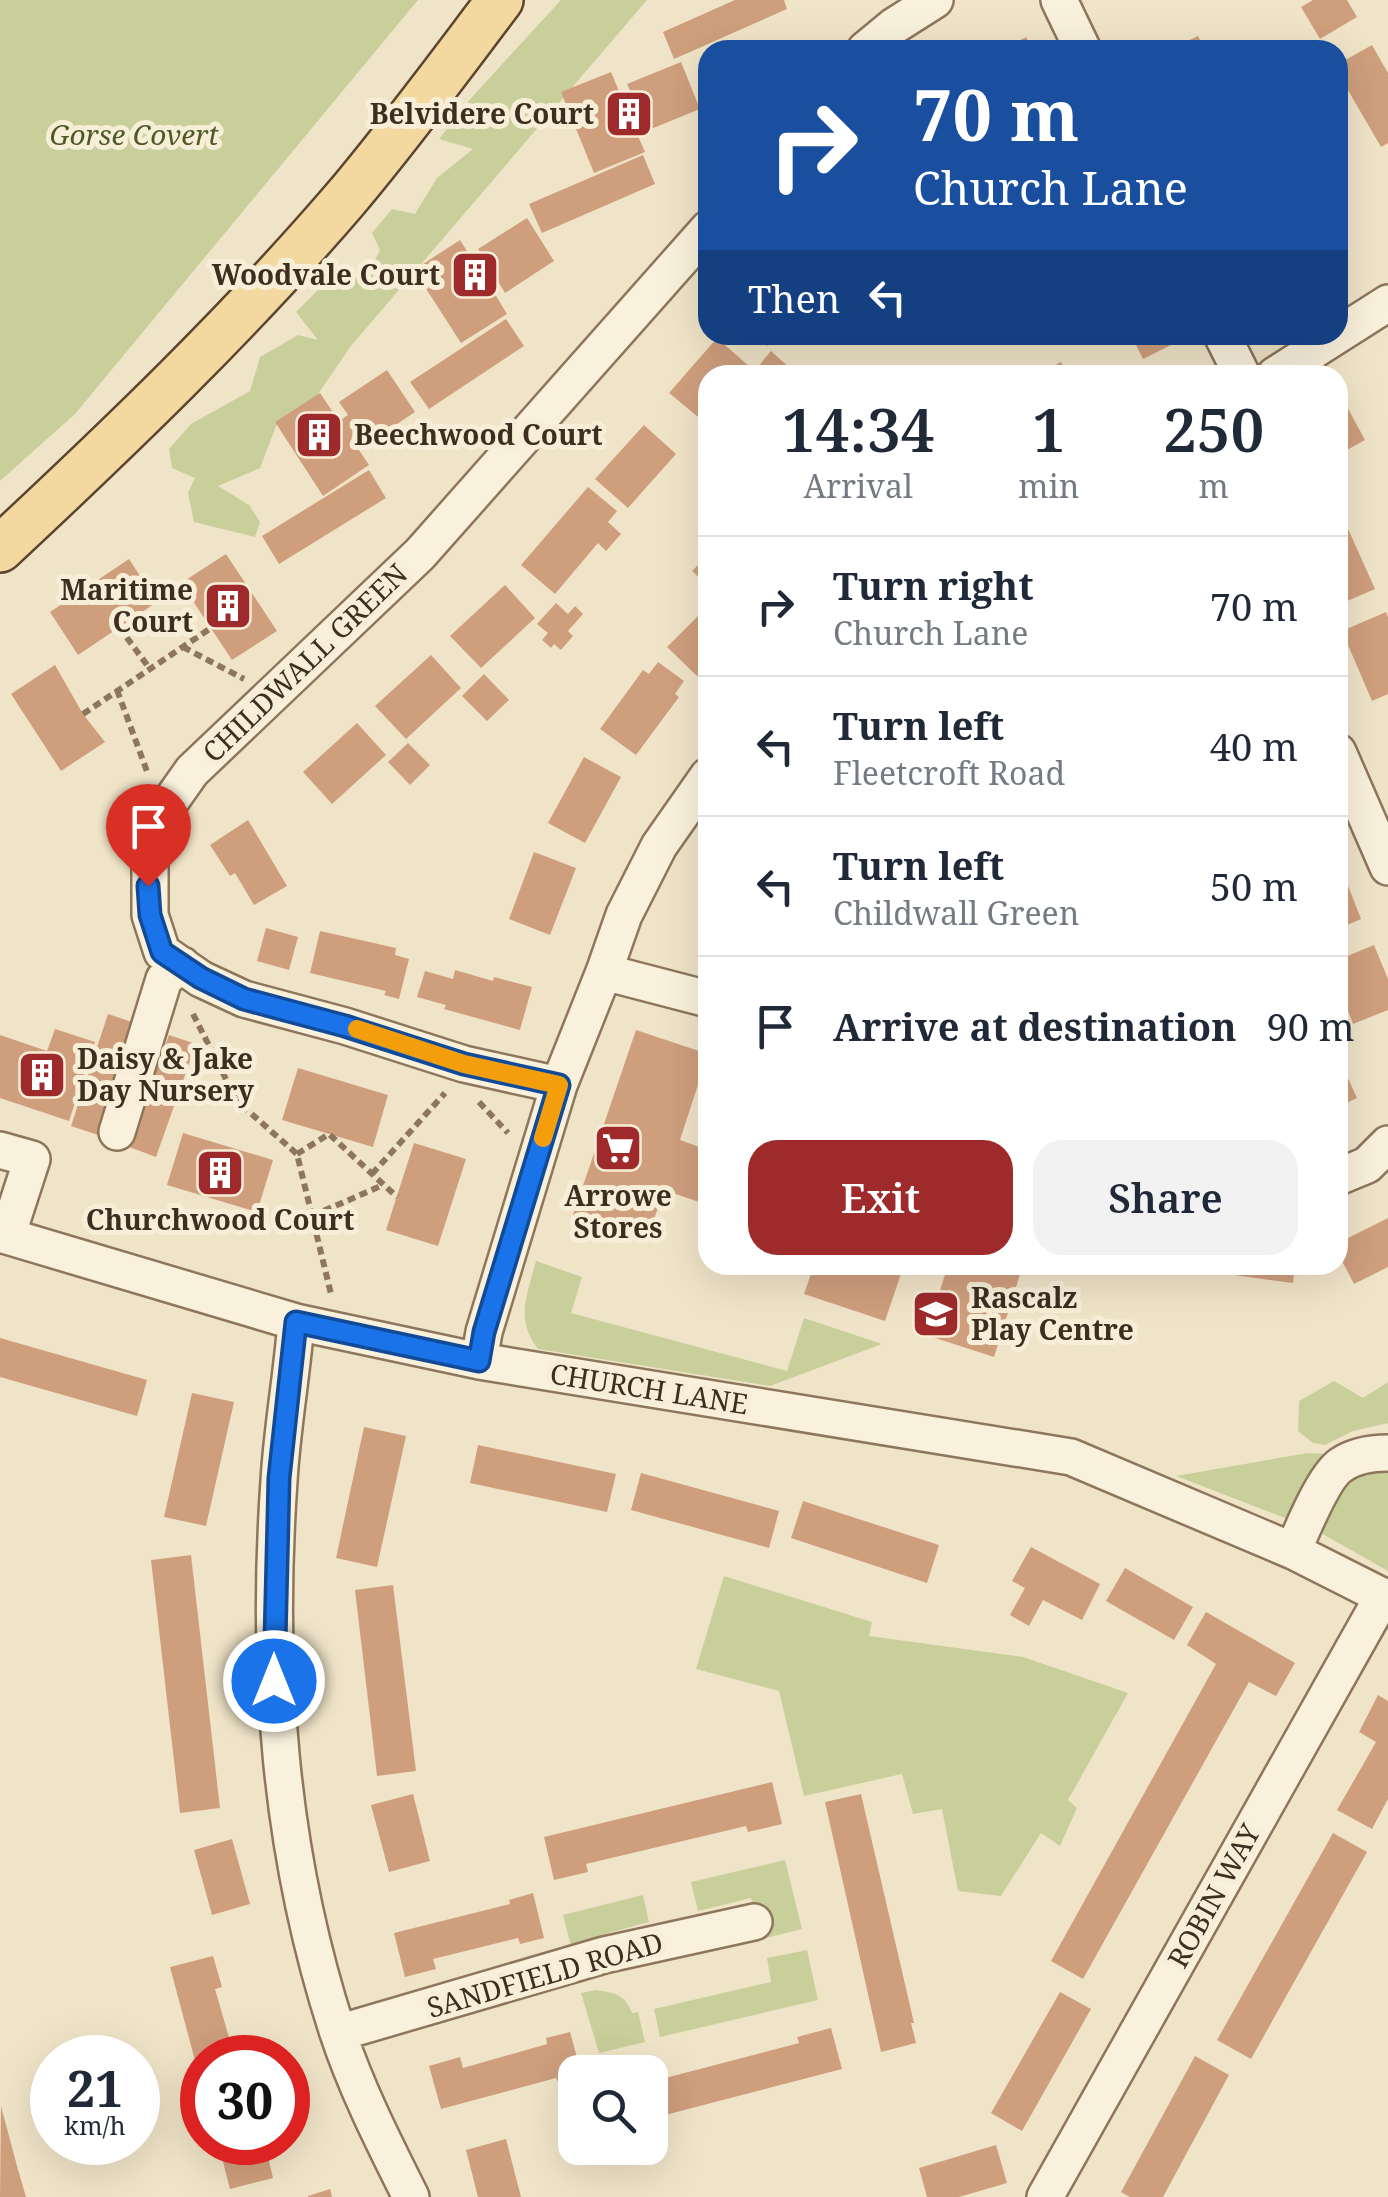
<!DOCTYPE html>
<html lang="en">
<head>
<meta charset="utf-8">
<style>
	body { margin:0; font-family:"Noto Serif",serif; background:#f2f2f3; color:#1f2937; height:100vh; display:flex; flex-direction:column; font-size:38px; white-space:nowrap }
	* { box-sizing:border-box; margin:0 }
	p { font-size:32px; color:#747a83 }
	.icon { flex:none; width:55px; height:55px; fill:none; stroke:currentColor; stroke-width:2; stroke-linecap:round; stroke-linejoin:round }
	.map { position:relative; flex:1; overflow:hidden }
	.details { position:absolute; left:698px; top:365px; width:650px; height:910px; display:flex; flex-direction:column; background:#fff; border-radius:30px; box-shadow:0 10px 40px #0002 }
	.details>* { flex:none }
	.guide { position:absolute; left:698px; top:40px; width:650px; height:305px; border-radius:30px; box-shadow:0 10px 40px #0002; background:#1a4fa0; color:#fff; overflow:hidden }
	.controls { position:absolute; left:558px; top:2055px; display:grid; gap:20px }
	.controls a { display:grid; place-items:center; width:110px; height:110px; border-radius:20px; background:#fff; box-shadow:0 10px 40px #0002; font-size:50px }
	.speed { position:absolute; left:30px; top:2035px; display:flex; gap:20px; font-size:50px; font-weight:700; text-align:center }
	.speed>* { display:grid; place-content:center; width:130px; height:130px; border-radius:50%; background:#fff; box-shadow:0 10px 40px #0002; line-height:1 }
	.speed small { font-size:25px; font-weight:400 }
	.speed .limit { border:15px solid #d22; background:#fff; color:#111 }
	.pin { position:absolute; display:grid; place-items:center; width:85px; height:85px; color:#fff; margin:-102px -42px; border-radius:50% 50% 50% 0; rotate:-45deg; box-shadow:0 0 10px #0007 }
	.pin .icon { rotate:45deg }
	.me { position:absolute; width:110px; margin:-55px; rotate:0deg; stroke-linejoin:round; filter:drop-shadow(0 0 8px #0008) }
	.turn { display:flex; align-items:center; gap:35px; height:210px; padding:0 50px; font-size:45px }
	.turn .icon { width:130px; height:130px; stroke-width:2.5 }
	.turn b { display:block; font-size:70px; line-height:85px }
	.then { display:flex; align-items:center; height:95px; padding:0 50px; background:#0003; gap:20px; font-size:38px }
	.eta { display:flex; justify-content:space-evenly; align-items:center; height:170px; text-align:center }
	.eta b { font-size:60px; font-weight:600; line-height:70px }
	.action { display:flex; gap:20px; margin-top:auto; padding:20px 50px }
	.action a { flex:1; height:115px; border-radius:30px; background:#9e2a2b; color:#fff; font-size:40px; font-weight:600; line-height:115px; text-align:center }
	.action a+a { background:#f2f2f3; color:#1f2937 }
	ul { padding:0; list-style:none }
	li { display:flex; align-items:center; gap:30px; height:140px; padding:0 50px; border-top:2px solid #e0e1e3 }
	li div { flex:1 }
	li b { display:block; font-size:38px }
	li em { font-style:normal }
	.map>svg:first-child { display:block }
	.green { fill:#c9cf9b }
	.building { fill:#cf9f7d }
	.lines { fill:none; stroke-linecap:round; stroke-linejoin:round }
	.minor-casing { stroke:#8d765c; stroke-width:40 }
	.major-casing { stroke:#5b4430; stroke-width:50 }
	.path { stroke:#8d765c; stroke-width:6; stroke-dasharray:8 5; stroke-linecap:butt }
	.minor { stroke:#faf1dc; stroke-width:35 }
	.major { stroke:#f3d9a0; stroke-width:45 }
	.route-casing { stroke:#114b97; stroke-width:25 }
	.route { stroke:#1a73e8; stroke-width:18 }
	.slow { stroke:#f59e0b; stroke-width:18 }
	.labels { text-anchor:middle; stroke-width:10; stroke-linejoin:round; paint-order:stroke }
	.poi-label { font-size:28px; font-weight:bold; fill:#3d2e20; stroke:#f7eed8; text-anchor:end }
	.park-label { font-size:28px; font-style:italic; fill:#4d5a26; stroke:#f7eed8 }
	.street-label { font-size:28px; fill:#3d2e20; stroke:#f7eed8 }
</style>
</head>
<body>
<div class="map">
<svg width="1388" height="2197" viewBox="0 0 1388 2197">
	<rect width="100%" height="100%" fill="#f0e4c8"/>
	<path class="green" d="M0 0H418L75 414 0 481Z
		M561 0H647L351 346 316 397 277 424 260 468 218 486 249 505 260 522 255 537 194 522 188 493 195 478 172 468 169 449 191 424 250 391 260 357 298 335 318 340 296 312 337 271 366 277 380 250 372 233 392 209 415 214 437 178 473 149 439 139 472 97Z
		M536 1261 582 1277 571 1313 787 1371 804 1318 882 1344 770 1386 538 1349C515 1318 527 1296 536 1261Z
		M1334 1381 1363 1398 1388 1382V1423L1353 1431 1325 1445 1313 1443 1298 1431 1299 1401Z
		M1308 1453 1326 1454 1290 1520 1176 1476Z
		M1388 1468V1571L1319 1532 1339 1491 1354 1471Z
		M724 1576 872 1622 869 1636 1023 1657 1128 1693 1068 1800 1077 1808 1060 1846 1041 1833 1001 1896 958 1891 942 1809 913 1814 902 1774 804 1796 779 1691 696 1669Z
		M785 1860 802 1929 762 1939 751 1898 698 1911 691 1882Z
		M643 1895 649 1922 605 1934 612 1964 578 1973 563 1915Z
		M807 1950 818 2000 660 2037 654 2009 771 1982 767 1958Z
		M596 1990C615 1993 625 1994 632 2013L638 2012 645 2042 599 2053 581 1993Z"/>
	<path class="building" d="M735 0H784L787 9 674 59 663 32Z
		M1313 0H1347L1357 17 1320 39 1301 7Z
		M1198 36 1205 50H1168Z
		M1026 37 1033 50H1002Z
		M1372 45 1388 73V143L1381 147 1338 73V64Z
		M681 62 700 109 646 131 641 118 632 122 645 152 594 173 561 92 611 72 624 103 634 99 627 84Z
		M643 155 655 184 542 233 529 204Z
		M527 218 554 261 505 293 498 281 490 286 507 314 461 343 414 270 460 240 478 269 487 263 478 249Z
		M506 319 524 346 429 409 410 382Z
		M755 335H777L767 346Z
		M1131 335H1181L1183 339 1143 359Z
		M717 338 750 367 743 375H708V416L703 421 669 393Z
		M771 351 792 370 788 375H751Z
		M1061 362 1068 375H1037Z
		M387 370 415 412 366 445 358 433 351 438 369 465 323 496 275 422 320 393 339 421 348 415 339 402Z
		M1345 403 1365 440 1338 455V408Z
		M644 425 676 454 628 508 595 479Z
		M369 470 386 498 279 564 262 536Z
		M588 487 617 511 608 522 621 534 606 551 598 543 555 594 521 565Z
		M1345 522 1375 589 1338 605V525Z
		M226 554 277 631 232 660 181 583Z
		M708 555V586L692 571Z
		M129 559 157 602 78 655 50 612Z
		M505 585 535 618 481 668 450 636Z
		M556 603 568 614 575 606 583 614 568 631 573 636 561 650 554 644 551 648 542 640 548 633 537 624Z
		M708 606V665L697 676 667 647Z
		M1386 612 1388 617V694L1372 701 1342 631Z
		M431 655 461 688 406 739 375 706Z
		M658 662 684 681 675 694 679 697 636 755 600 729 643 670 649 674Z
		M55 665 83 714 105 742 61 771 11 694Z
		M484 674 509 700 487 721 462 696Z
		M357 723 386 755 332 804 303 772Z
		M408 743 430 765 410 785 388 762Z
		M584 757 621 777 585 843 548 823Z
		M248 820 287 886 254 905 235 873 230 876 210 845Z
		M534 852 576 868 550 935 509 919Z
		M1338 860 1361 919 1338 929Z
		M266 928 298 937 289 970 257 961Z
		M320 931 396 948 395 955 409 959 399 999 384 995 386 991 310 973Z
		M1374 945 1388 979V1010L1353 1024 1338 984V960Z
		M455 970 493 981 494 977 532 987 520 1030 444 1009 446 1005 417 997 425 971 453 979Z
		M108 1014 135 1023 98 1135 71 1126Z
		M55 1029 95 1042 69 1121 0 1098V1035L47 1051Z
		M636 1030 708 1054 680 1140 708 1150V1205L664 1190 647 1240 573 1215Z
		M169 1035 196 1044 156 1157 129 1147Z
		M1338 1056 1357 1098 1338 1107Z
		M298 1068 388 1095 373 1147 282 1120Z
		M183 1133 273 1160 257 1212 167 1185Z
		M414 1143 466 1159 438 1246 386 1230Z
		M1388 1218V1267L1354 1284 1338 1253V1243Z
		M814 1265H904L885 1321 804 1294Z
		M948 1265H1023L994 1357 926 1335Z
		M1220 1265H1295L1293 1283 1219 1273Z
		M0 1338 147 1380 137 1416 0 1377Z
		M192 1393 234 1402 206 1526 164 1517Z
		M364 1427 406 1436 377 1567 336 1558Z
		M478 1445 616 1474 607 1512 470 1483Z
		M641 1473 779 1511 769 1548 631 1510Z
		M803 1501 939 1545 927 1583 791 1538Z
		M1031 1547 1100 1584 1082 1620 1043 1600 1029 1626 1010 1615 1025 1588 1012 1581Z
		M191 1555 220 1808 180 1813 151 1560Z
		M1125 1568 1193 1607 1174 1640 1106 1601Z
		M393 1585 416 1771 377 1776 355 1590Z
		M1206 1612 1295 1663 1276 1696 1249 1682 1083 1979 1051 1961 1216 1664 1187 1645Z
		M1378 1695 1388 1701V1799L1372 1829 1337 1810 1376 1742 1359 1732Z
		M772 1782 782 1824 748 1832 746 1826 586 1864 588 1872 554 1880 544 1837Z
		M413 1794 430 1861 389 1872 371 1805Z
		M861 1794 914 2023H911L916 2043 881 2052 825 1802Z
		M1333 1833 1367 1852 1251 2059 1217 2040Z
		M232 1839 250 1904 212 1915 194 1850Z
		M533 1893 544 1938 520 1944 518 1938 433 1959 436 1969 405 1977 394 1933 510 1904 509 1900Z
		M213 1956 222 1987 215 1989 235 2058H202L201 2083 170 1967Z
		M1060 1992 1091 2009 1022 2131 991 2113Z
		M831 2028 842 2069 650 2119V2082L799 2043 797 2037Z
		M570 2032 581 2072H575V2078L558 2082 556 2078 441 2109 429 2066 460 2057 463 2068 547 2044 546 2038Z
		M1195 2056 1229 2075 1163 2197H1130L1121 2192Z
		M1 2106 17 2166 26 2197H0Z
		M506 2139 521 2197H478L466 2150Z
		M218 2142H258L260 2150 266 2148 273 2178 230 2189Z
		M996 2145 1007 2183 959 2197H927L919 2168Z
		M330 2189 332 2197H308V2196Z"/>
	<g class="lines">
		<g class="minor-casing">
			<path id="minor" d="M1059 0 1083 50
				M865 50 894 26 935 0
				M1222 335 1242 375
				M1275 375 1388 303
				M1338 752 1388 867
				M604 972 708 999
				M559 1085 464 1064 345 1026 244 999 201 979 162 952 150 915V839L168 805 192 771 420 554 708 229
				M117 1132 164 979 182 965
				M0 1150 32 1159 7 1236
				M1338 1177 1367 1165 1388 1144
				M0 1234 296 1322 479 1361 1071 1457 1293 1551 1388 1599
				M296 1322C292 1375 282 1428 279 1481 266 1668 279 1851 337 2030 356 2088 384 2143 411 2197
				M479 1361 484 1332 559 1085 604 972 624 915 659 846 708 776
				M1293 1551C1302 1530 1324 1476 1341 1465 1354 1456 1372 1453 1388 1453
				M338 2033 604 1955 754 1922
				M1045 2197 1383 1596"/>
		</g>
		<g class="major-casing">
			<path id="major" d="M0 549C120 437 239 323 346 198 400 134 450 66 500 0"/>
		</g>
		<path class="path" d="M119 627 150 669
			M183 647 244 679
			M117 690 148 774
			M83 714 211 628
			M193 1014 237 1101 297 1154 331 1294
			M479 1102 508 1133
			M297 1154 329 1134 397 1197
			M372 1174 445 1093
			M312 1216 383 1185"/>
		<use href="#minor" class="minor"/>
		<use href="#major" class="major"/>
	</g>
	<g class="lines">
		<g class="route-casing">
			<path id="route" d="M148 886 150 915 162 952 201 978 244 999 345 1026 464 1064 559 1085 484 1332 479 1361 296 1322 279 1478 274 1681"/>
		</g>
		<use href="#route" class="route"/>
		<path class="slow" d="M357 1029 464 1064 559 1085 543 1138"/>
	</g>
	<defs>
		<g id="building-square" transform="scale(2.5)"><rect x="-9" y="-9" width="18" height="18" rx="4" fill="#9e2a2b" stroke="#f7eed8"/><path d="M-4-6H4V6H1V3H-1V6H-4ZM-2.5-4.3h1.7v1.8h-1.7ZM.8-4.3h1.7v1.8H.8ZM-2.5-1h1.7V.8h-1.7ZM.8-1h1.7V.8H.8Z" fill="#fff"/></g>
		<g id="supermarket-square" transform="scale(2.5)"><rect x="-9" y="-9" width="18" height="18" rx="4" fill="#9e2a2b" stroke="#f7eed8"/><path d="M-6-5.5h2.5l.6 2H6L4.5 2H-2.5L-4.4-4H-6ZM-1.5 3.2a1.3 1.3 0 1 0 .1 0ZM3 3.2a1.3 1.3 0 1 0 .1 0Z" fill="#fff"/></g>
		<g id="school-square" transform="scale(2.5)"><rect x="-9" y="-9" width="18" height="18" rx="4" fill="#9e2a2b" stroke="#f7eed8"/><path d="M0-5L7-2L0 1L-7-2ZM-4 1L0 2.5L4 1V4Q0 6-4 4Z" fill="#fff"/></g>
	</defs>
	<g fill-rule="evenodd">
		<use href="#building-square" x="629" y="114"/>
		<use href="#building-square" x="475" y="275"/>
		<use href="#building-square" x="319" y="435"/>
		<use href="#building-square" x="228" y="606"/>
		<use href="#building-square" x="42" y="1075"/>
		<use href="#supermarket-square" x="618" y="1148"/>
		<use href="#building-square" x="220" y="1173"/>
		<use href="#school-square" x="936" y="1314"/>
	</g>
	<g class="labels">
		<g class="poi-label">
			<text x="594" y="124">Belvidere Court</text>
			<text x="440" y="285">Woodvale Court</text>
			<text x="354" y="445" text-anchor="start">Beechwood Court</text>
			<text x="193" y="600">Maritime<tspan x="193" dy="32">Court</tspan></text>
			<text x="77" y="1069" text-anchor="start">Daisy &amp; Jake<tspan x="77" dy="32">Day Nursery</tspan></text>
			<text x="618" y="1206" text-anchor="middle">Arrowe<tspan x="618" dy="32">Stores</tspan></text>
			<text x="220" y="1230" text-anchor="middle">Churchwood Court</text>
			<text x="971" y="1308" text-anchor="start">Rascalz<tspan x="971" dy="32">Play Centre</tspan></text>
		</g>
		<g class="park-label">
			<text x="134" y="145">Gorse Covert</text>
		</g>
		<g class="street-label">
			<text transform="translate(305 663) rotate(-44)" y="10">CHILDWALL GREEN</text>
			<text transform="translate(649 1389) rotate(9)" y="10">CHURCH LANE</text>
			<text transform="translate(1214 1896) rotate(-61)" y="10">ROBIN WAY</text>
			<text transform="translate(545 1975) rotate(-16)" y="10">SANDFIELD ROAD</text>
		</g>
	</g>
</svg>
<div class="controls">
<a><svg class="icon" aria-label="search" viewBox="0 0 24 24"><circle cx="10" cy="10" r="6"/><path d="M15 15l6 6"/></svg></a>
</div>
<div class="speed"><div>21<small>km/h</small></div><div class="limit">30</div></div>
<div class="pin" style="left:148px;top:886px;background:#d93025"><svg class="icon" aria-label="arrive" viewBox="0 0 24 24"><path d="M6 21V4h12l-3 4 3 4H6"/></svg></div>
<svg class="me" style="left:274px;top:1681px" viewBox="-20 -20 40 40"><circle r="17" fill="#1a73e8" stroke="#fff" stroke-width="3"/><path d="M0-11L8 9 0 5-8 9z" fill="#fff"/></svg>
<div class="guide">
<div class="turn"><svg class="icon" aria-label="right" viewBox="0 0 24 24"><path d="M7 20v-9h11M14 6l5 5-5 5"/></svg><div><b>70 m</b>Church Lane</div></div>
<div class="then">Then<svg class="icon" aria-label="left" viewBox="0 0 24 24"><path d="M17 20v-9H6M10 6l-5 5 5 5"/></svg></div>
</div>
<section class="details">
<div class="eta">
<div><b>14:34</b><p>Arrival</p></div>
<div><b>1</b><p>min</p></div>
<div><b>250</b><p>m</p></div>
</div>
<ul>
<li><svg class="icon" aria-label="right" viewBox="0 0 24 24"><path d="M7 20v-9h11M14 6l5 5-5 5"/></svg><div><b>Turn right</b><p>Church Lane</p></div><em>70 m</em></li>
<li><svg class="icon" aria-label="left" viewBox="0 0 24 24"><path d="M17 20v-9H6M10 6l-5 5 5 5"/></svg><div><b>Turn left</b><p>Fleetcroft Road</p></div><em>40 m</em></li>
<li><svg class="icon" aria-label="left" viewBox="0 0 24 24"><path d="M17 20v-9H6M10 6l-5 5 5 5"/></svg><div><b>Turn left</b><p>Childwall Green</p></div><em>50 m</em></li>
<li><svg class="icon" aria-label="arrive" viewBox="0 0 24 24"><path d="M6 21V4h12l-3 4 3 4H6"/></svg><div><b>Arrive at destination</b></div><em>90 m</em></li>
</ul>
<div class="action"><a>Exit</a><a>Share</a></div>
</section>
</div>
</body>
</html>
